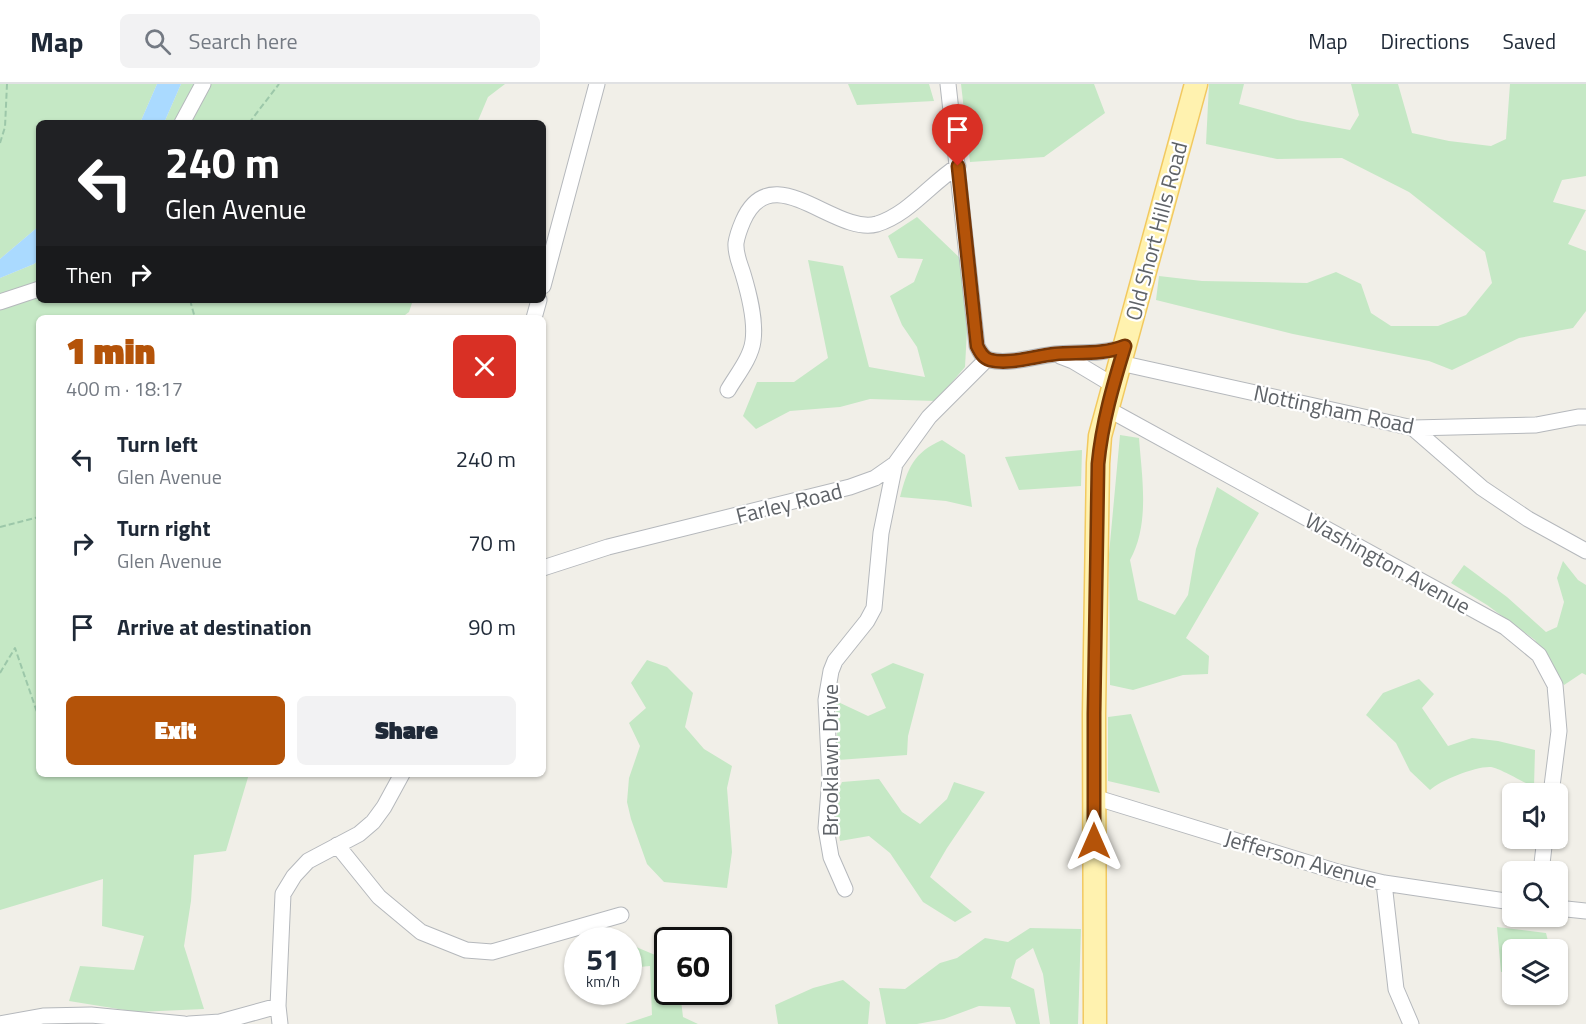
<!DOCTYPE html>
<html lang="en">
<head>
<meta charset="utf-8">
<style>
	body { margin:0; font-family:"Titillium Web",sans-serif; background:#f2f2f3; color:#1f2937; height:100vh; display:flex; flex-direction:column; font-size:22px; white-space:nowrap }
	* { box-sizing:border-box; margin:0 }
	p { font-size:20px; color:#747a83 }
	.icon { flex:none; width:33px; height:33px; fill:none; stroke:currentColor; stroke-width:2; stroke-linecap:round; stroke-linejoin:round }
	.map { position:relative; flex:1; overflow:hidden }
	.panel { position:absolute; left:36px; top:231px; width:510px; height:462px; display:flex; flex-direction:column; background:#fff; border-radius:9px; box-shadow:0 2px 4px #0004 }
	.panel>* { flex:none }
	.banner { position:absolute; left:36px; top:36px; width:510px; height:183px; border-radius:9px; box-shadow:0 2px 4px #0004; background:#202124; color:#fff; overflow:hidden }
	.tools { position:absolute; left:1502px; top:699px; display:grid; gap:12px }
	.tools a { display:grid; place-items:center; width:66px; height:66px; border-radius:9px; background:#fff; box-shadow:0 2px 4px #0004; font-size:30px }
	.speed { position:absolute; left:564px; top:843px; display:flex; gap:12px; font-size:30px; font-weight:700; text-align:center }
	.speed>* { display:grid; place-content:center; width:78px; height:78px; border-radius:50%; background:#fff; box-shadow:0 2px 4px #0004; line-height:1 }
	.speed small { font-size:15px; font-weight:400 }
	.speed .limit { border:3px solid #111; border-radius:9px; background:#fff; color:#111 }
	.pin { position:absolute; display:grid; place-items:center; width:51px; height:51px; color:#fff; margin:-62px -26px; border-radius:50% 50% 50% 0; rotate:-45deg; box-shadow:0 0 6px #0007 }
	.pin .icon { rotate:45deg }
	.me { position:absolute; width:66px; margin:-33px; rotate:0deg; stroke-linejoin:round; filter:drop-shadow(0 0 4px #0008) }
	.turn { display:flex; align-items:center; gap:21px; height:126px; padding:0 30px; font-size:27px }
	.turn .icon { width:78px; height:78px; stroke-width:2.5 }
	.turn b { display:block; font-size:42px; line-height:51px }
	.then { display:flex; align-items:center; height:57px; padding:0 30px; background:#0003; gap:12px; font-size:22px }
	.round { display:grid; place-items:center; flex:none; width:63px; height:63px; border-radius:9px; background:#f2f2f3 }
	.headline { display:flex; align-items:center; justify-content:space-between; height:102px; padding:0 30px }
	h1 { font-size:36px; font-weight:800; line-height:45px; color:#b45309 }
	.button { display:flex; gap:12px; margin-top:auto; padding:12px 30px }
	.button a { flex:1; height:69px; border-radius:9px; background:#b45309; color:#fff; font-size:24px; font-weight:800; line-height:69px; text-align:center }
	.button a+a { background:#f2f2f3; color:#1f2937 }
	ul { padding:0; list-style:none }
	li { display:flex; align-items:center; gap:18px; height:84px; padding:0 30px }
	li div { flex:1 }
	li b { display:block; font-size:22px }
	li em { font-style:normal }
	header { display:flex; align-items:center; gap:36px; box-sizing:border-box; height:84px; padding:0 30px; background:#fff; border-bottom:2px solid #e0e1e3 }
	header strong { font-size:28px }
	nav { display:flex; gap:33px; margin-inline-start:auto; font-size:21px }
	.search { width:420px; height:54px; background:#f2f2f3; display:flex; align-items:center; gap:15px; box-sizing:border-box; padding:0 21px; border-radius:9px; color:#747a83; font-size:22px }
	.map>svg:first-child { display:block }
	.green { fill:#c5e8c5 }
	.water { fill:#aadaff }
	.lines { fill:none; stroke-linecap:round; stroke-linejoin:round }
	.minor-casing { stroke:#b5b8bc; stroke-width:17 }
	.primary-casing { stroke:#f2c960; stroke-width:25 }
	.path { stroke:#9cc7a9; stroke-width:2; stroke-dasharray:6 3; stroke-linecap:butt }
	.minor { stroke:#fff; stroke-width:15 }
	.primary { stroke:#fff2af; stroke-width:22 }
	.route-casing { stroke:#753606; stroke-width:15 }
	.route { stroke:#b45309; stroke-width:10 }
	.labels { text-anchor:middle; stroke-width:4.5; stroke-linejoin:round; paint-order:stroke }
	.street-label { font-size:22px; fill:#5f6368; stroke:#fff }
</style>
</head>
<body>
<header>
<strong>Map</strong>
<div class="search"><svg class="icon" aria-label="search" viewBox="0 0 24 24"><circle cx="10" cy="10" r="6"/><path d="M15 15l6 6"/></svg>Search here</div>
<nav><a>Map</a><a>Directions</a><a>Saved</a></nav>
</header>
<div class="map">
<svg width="1586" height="940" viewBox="0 0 1586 940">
	<rect width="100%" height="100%" fill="#f1efe8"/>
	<path class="green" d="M0 0H157L140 39H39V142L0 175Z
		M181 0H505L488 13 477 39H164Z
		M848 0H929L934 17 857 21Z
		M961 0H1094L1105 29 1044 73 970 78Z
		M1209 0H1244L1239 20 1297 36 1350 46 1359 31 1351 0H1398L1412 49 1449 57 1491 62 1506 55 1510 0H1586V92L1562 96 1553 118 1586 126 1568 160 1586 167V227L1573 244 1519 254 1452 286 1429 277 1293 250 1156 216 1159 192 1202 197 1307 199 1336 188 1361 200 1371 229 1391 242H1438L1466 231 1492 199 1485 168 1409 108 1342 74 1277 75 1206 60Z
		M917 133 961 175 967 246 965 283 936 317 870 315 840 323 790 327 756 345 743 332 757 298H794L828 274 808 176 843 182 869 283 925 293 917 263 902 241 890 212 914 198 923 175 898 174 888 152Z
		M39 176V216H413L409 228 401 234H39V690H249L226 767 194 771 191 817 184 862 204 925 137 928 69 917 80 882 134 886 144 852 102 842 103 795 0 826V194L34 180Z
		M1120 351 1139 354C1142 394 1150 440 1130 476L1138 516 1175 531 1188 511 1196 465 1217 403 1259 429 1186 554 1209 572 1208 590 1183 591 1133 606 1110 601 1109 470Z
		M942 356 965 371 972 423 946 417 900 413C908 384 913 369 942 356Z
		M1082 366 1081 402 1019 406 1005 373Z
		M1563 477 1578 496 1586 501V591L1582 589 1564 601 1535 556 1487 521 1451 499 1464 481 1507 513 1546 548 1557 543 1564 518 1557 494Z
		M647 576 667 583 693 609 685 643 704 665 732 682 727 704 732 768 727 804 664 798 647 780 631 735 627 718 629 694 640 662 629 639 646 624 631 599Z
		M893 579 924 590 908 652 907 671 838 676 836 617 868 632 886 624 871 590Z
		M1419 595 1434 610 1422 624 1448 662 1472 654 1498 657 1535 666 1534 703C1525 699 1499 684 1491 683 1476 682 1441 696 1430 706L1410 687 1396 659 1366 631 1383 609Z
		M1131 630 1160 709 1108 697V633Z
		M879 695 902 728 920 740 947 715 954 698 985 708 947 764 930 793 972 828 955 838 923 818 890 769 869 752 840 757 833 717 842 698Z
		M1497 843 1546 849 1550 865 1512 866V886L1501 888Z
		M1030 844 1081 845 1078 940H1050L1043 890 1033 864 1016 876 1011 894 1034 905 1040 940H1016L1010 923 979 922 944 935 917 940H886L879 904 905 905 940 879 957 874 985 854 1008 858Z
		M629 860 667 876 668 908H680L683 933 698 940H625L652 931 650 882 629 884Z
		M843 896 870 918 868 940H778L775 921 813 904Z"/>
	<path class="water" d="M157 0H181L164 39H140Z
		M39 142V176L34 180 0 194V175Z"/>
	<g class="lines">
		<g class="minor-casing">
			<path id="minor" d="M948 0 977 262C980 268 983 274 990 276 1008 281 1036 272 1055 270 1078 268 1103 271 1125 262
				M182 39 203 0
				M543 202 597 0
				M0 218 39 205
				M534 234 539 216
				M1060 272 1073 277 1113 301
				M1120 279 1413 344 1536 341 1578 333H1586
				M728 306C736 292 751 274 753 257 756 236 749 210 743 190 740 180 735 170 736 159 737 152 740 144 743 137 772 71 835 152 877 140 909 130 930 100 958 82
				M1106 324 1505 543 1539 571 1555 601 1559 647 1551 710
				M1413 344 1482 404 1528 435 1586 467
				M543 484 608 463 850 403 875 394 895 380 929 333 987 275
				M1094 713 1338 788 1384 799 1512 818
				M337 761 379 813 421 848 466 866 492 868 621 831
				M1541 788 1545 754
				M1384 799 1396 905 1411 940
				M845 805 831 773 826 744 830 693 826 616 831 587 835 577 867 537 874 524 881 449 895 380
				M1557 824 1586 827
				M0 940 43 932 91 931 184 940
				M189 940 220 938 278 922
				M280 940 278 922 283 810 294 792 308 777 359 750 373 738 384 723 402 690"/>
		</g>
		<g class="primary-casing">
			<path id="primary" d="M1095 940 1094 630 1098 379 1100 352 1196 0"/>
		</g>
		<path class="path" d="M249 39 279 0
			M0 59 5 43 7 0
			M190 216 195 234
			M0 443 39 433
			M0 589 15 564 39 634"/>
		<use href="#minor" class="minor"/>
		<use href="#primary" class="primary"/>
	</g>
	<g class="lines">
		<g class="route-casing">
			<path id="route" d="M958 82 977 262C980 268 983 274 990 276 1009 281 1035 272 1055 270 1078 268 1103 271 1125 262 1113 301 1102 339 1098 380L1094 630V757"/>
		</g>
		<use href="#route" class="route"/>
	</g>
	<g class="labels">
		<g class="street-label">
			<text transform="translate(1156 147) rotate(-75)" y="8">Old Short Hills Road</text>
			<text transform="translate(1334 325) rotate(12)" y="8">Nottingham Road</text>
			<text transform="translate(789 419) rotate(-14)" y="8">Farley Road</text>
			<text transform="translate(1388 479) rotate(29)" y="8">Washington Avenue</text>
			<text transform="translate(830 676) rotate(-90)" y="8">Brooklawn Drive</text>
			<text transform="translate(1301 775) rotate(16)" y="8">Jefferson Avenue</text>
		</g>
	</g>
</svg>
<div class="tools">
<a><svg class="icon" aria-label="sound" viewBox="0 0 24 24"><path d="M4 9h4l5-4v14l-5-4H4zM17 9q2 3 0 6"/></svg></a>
<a><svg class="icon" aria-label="search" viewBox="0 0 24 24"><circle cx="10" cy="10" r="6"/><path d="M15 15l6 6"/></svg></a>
<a><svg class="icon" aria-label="layers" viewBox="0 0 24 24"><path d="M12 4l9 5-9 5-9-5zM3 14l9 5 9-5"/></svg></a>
</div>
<div class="speed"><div>51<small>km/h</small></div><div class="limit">60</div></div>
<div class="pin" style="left:958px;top:82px;background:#d93025"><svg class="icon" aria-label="arrive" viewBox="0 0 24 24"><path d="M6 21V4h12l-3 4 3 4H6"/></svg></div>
<svg class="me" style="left:1094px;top:757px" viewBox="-20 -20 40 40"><path d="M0-17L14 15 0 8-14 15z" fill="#b45309" stroke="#fff" stroke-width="4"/></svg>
<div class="banner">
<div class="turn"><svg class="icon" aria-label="left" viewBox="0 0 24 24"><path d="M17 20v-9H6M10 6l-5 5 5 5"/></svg><div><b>240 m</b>Glen Avenue</div></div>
<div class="then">Then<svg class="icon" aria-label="right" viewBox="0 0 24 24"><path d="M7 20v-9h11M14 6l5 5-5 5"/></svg></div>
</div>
<section class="panel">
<div class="headline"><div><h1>1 min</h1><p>400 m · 18:17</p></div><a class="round" style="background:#d93025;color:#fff"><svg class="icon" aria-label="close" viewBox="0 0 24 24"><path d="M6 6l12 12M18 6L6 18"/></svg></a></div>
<ul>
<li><svg class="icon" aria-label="left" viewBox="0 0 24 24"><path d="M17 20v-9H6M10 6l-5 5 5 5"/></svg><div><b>Turn left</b><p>Glen Avenue</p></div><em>240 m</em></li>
<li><svg class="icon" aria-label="right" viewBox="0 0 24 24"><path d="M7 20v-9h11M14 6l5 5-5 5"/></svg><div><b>Turn right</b><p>Glen Avenue</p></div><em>70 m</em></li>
<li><svg class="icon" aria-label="arrive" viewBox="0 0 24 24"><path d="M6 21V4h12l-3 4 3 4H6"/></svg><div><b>Arrive at destination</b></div><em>90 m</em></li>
</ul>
<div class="button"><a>Exit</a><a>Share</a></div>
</section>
</div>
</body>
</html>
